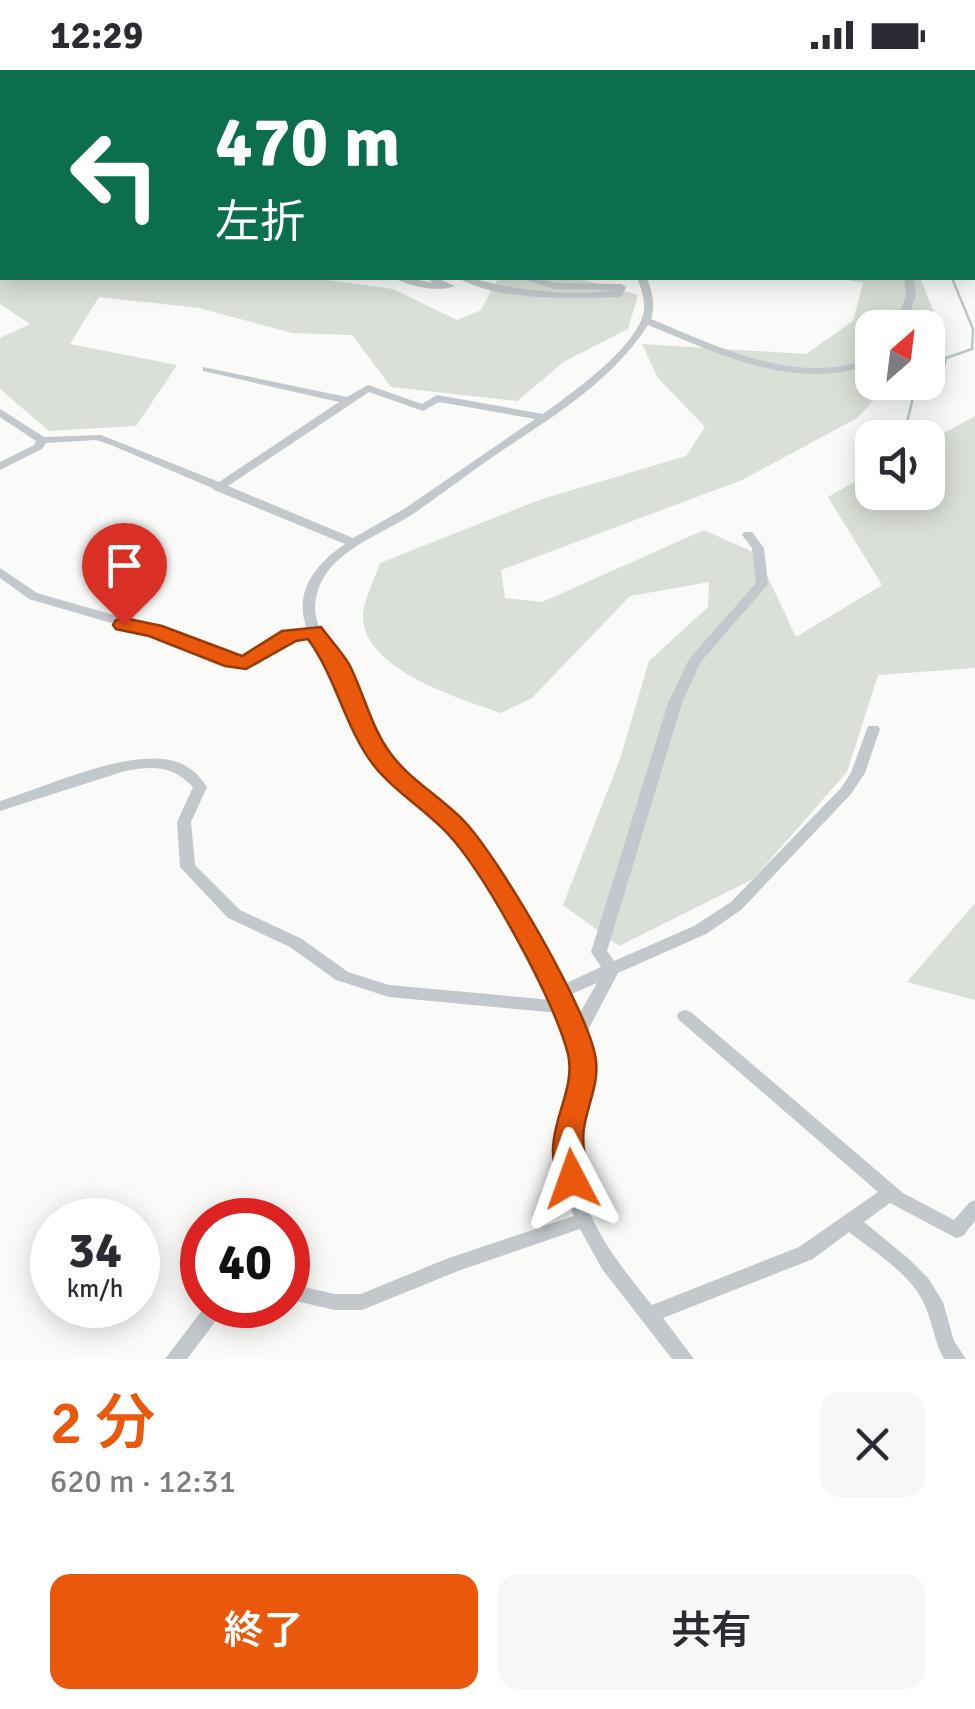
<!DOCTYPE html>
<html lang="ja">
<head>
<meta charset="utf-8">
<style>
	body { margin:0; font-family:Signika,"Noto Sans JP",sans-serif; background:#f7f7f7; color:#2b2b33; height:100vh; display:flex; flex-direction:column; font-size:38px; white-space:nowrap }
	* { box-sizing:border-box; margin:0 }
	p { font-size:32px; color:#7c7c81 }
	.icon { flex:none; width:55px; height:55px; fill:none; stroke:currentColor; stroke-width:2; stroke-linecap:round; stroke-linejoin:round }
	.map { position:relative; height:1289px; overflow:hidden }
	.sheet { display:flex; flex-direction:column; background:#fff; flex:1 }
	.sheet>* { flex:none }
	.hud { position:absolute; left:0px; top:0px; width:975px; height:210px; box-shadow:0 5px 25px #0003; background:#0b6e4f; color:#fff; overflow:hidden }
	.needle { width:65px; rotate:28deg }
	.fabs { position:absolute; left:855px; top:240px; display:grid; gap:20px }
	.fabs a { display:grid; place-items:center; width:90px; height:90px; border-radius:20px; background:#fff; box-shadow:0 5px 25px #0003; font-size:50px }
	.speed { position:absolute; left:30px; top:1128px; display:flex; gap:20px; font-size:50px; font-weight:700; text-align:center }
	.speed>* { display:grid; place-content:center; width:130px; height:130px; border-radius:50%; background:#fff; box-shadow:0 5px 25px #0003; line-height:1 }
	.speed small { font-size:25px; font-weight:400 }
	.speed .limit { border:15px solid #d22; background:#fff; color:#111 }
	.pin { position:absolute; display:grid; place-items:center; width:85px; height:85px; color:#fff; margin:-102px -42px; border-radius:50% 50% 50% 0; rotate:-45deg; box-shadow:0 0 10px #0007 }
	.pin .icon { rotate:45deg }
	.me { position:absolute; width:110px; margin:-55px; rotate:356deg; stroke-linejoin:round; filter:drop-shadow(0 0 8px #0008) }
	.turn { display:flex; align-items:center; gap:35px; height:210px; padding:0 50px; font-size:45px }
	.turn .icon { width:130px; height:130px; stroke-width:2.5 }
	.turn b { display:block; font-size:70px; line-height:85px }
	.round { display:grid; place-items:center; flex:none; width:105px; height:105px; border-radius:20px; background:#f7f7f7 }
	.head { display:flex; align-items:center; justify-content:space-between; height:170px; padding:0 50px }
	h1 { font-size:60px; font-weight:600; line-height:75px; color:#ea580c }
	.action { display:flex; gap:20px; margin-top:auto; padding:20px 50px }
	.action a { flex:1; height:115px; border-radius:20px; background:#ea580c; color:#fff; font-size:40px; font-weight:600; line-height:115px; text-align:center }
	.action a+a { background:#f7f7f7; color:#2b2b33 }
	.status { display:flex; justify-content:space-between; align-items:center; height:70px; padding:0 50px; background:#fff; direction:ltr }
	.status svg { height:28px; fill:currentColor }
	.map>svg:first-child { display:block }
	.green { fill:#dadfd7 }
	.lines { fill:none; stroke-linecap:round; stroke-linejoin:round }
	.stream { stroke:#bbc7cb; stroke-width:2.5 }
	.major-casing { stroke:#b5babe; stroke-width:4 }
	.highway-casing { stroke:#b4b9bd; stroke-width:5 }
	.minor { fill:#c3c8cc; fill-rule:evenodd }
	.major { fill:#fff; fill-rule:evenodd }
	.highway { fill:#fff; fill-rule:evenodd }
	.route { fill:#ea580c; stroke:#983908; stroke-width:2.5 }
</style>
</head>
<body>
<div class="status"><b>12:29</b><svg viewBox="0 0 49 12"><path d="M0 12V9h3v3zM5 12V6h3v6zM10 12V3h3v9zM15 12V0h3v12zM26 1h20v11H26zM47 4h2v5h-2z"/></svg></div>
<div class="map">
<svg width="975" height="1289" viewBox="0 0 975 1289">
	<rect width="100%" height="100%" fill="#fafaf8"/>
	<path class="green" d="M0 119 2 208H314L393 219 457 250 481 240 498 208H577L638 225 628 259 565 291 517 331 391 317 352 265 292 263 199 238 99 227 70 274 177 295 136 356 49 361 0 319V268L30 254 0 234Z
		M838 208H920L944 266 928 280V258H872V312L890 313 857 348 742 410 501 500 505 528 542 532 704 460 757 484 796 567 882 515 828 427 872 402V422H928V372L975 346V598L878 605 847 702 753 809 619 876 563 835 620 689 649 591 708 537 709 512 630 526 532 628 501 643C461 629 362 600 363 545 364 529 375 508 380 493L539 430 686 386 705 357 658 308 642 274 806 284 853 251 863 213Z
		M975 833V930L907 912Z"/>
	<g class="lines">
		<path class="stream" d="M896 2 901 0
			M928 312 941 310 946 288 972 279 973 259 952 208
			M906 356 915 320 926 312"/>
		<g class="major-casing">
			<path id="major" d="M0 62H2V70H0Z"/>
		</g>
		<g class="highway-casing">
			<path id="highway" d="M946 0H958L959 2H948Z
				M972 117 975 118V132L972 131Z"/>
		</g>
		<path class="minor" d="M180 0H204L198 2H177Z
			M343 0H354L356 2H346Z
			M535 0H545L547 2H538Z
			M0 95 2 96V100L0 101Z
			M972 138H975V144H972Z
			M972 198 975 199V205L972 204Z
			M393 208H409L434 213 425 208H437L455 216C437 223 410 216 393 208Z
			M458 208C474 207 489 213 505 216 539 222 582 226 615 220L554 219 526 210 524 208H537L555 213 621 214 626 217 622 226 619 227C570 228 501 232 458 208Z
			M637 208H647C652 222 656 234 651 249 710 273 776 307 841 296 852 294 862 290 872 287V293C863 296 853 300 842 302 775 313 708 279 648 255 611 312 555 345 500 382 470 402 442 424 413 444 388 460 358 471 336 492 323 504 315 521 315 539 316 560 332 576 342 592 361 620 367 653 384 682 406 719 448 740 476 771 509 807 539 871 562 915L601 897 591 882 668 633 689 589 756 513 752 478 742 465 744 462H752L764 478 768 514 700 593 682 633 607 881 614 891 694 856 731 832 841 718 851 703 868 656H878L880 659 865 703 851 724 741 840 706 864 618 903 585 966C600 1015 581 1026 576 1071 570 1133 615 1190 652 1235L799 1177 878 1122 679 950 677 946 679 942 685 940 691 942 903 1123 954 1150 969 1133 975 1130V1151L963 1166 956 1168 890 1133 864 1152 909 1189 928 1208 943 1232 954 1271 966 1289H944C934 1272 933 1253 925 1236 912 1204 875 1183 849 1162L813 1189 663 1248 694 1289H672L602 1199 580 1159 458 1201 362 1240H334L288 1229V1213L334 1224H361L446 1189 574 1146C561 1118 554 1085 562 1055 567 1035 576 1015 574 994 574 976 565 960 559 943L389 927 336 910 290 877 228 848 180 797 177 752 193 717C172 695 153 696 125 701L0 741V731C47 717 139 672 184 695 194 700 201 708 207 717L191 752 195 795 240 840 302 869 348 902 389 915 553 930 520 867 476 791 453 766 402 722 380 698 363 668 333 599 311 566 296 571 257 592 233 596 149 564 29 529 0 508V498L37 523 159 558 234 588 242 587 286 566 307 559C293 523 315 494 345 474L214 420 212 418 111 375 96 370 46 373 42 379 0 400V392L34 375 36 371 0 347V339L44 367 101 365 219 412 339 332 203 301V297L347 327 368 315 422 334 437 325 543 344C572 323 639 276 644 240 645 229 641 218 637 208ZM369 322 423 341 439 332 535 349 404 439 353 468 228 416ZM597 913 577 948 567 926Z
			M904 208H914L916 225 905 258H895L906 225Z
			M206 1235H228L187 1289H165Z"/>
		<use href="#major" class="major"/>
		<use href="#highway" class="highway"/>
	</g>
	<path class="route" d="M124 548 162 556 242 586 282 561 321 557C330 569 341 581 349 594 364 623 371 658 391 684 410 710 442 728 464 751 498 786 592 946 596 991 599 1013 587 1037 584 1058 580 1078 591 1102 583 1118L572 1121 562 1118C535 1065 578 1028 568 984 554 930 486 805 448 764 426 740 395 722 375 697 345 659 337 609 308 569L296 571 246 599 225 596 149 566 116 559 113 555 116 550Z"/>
</svg>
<div class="fabs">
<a><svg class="needle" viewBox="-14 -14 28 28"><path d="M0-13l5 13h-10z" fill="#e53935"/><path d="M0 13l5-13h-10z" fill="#7c7c81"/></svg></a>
<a><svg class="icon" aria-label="sound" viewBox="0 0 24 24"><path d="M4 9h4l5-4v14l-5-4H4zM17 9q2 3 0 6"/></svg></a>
</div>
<div class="speed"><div>34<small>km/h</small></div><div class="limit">40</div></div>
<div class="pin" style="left:124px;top:555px;background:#d93025"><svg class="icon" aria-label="arrive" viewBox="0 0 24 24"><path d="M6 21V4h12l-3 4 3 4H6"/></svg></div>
<svg class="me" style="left:572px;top:1109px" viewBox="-20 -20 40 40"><path d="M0-17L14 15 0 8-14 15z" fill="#ea580c" stroke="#fff" stroke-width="4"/></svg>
<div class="hud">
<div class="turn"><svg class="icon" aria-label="left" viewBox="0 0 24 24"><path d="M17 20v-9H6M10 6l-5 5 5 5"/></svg><div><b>470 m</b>左折</div></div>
</div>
</div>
<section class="sheet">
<div class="head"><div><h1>2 分</h1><p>620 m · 12:31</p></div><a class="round"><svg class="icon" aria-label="close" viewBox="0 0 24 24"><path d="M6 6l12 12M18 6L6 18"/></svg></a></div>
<div class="action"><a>終了</a><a>共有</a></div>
</section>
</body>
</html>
